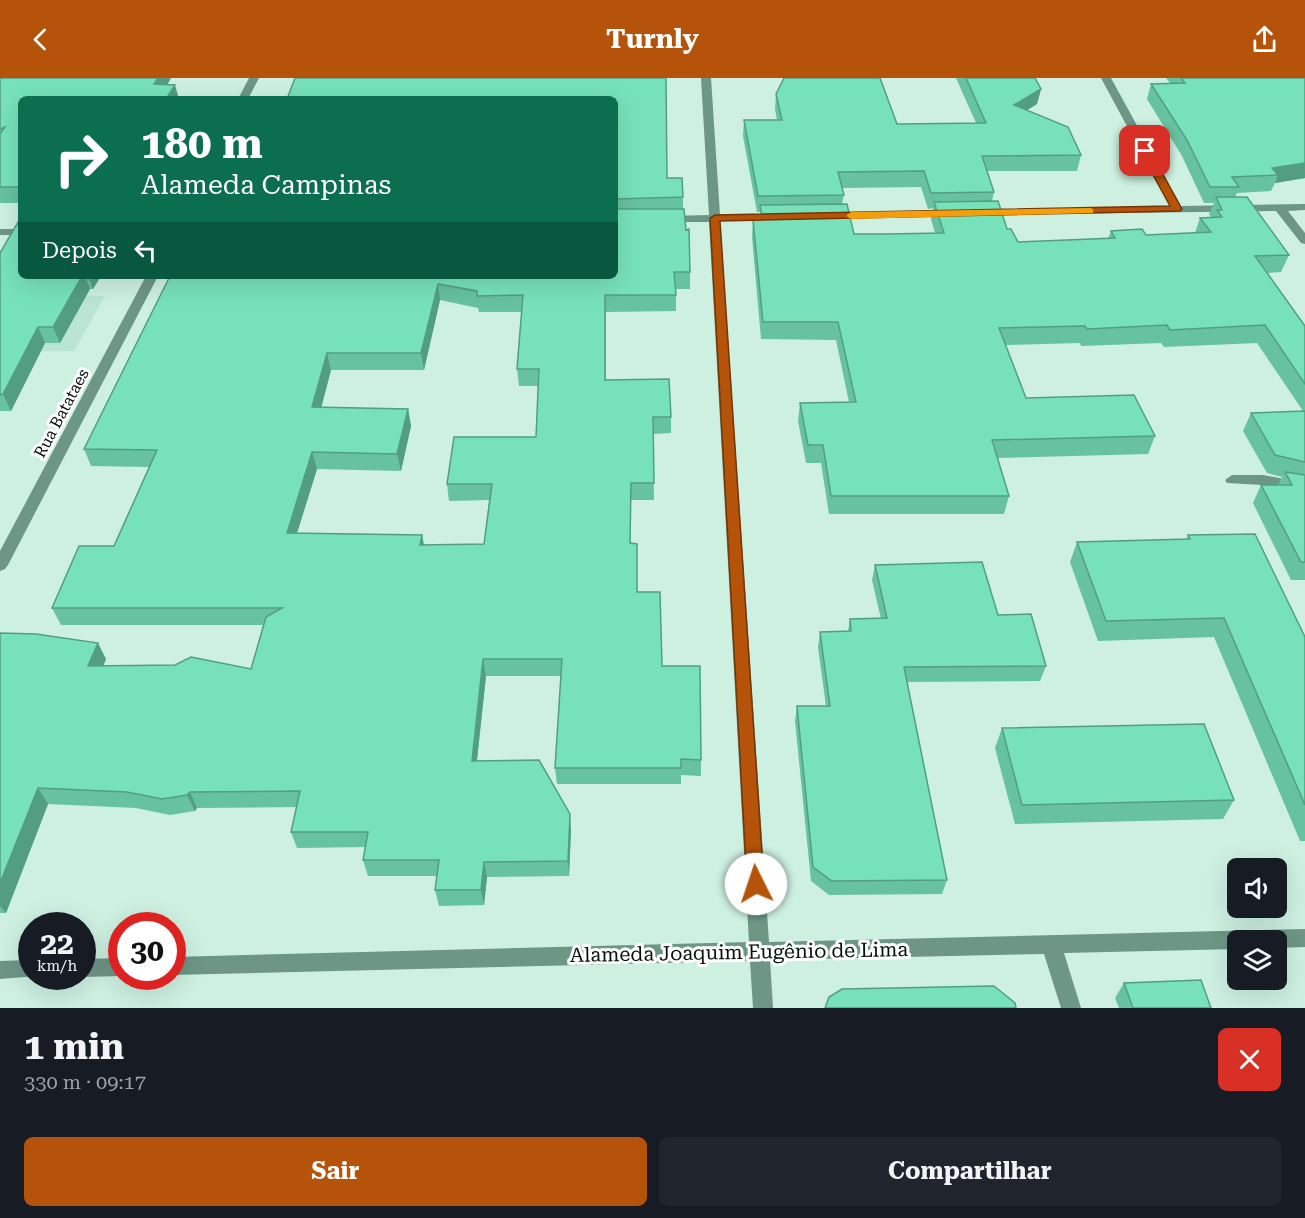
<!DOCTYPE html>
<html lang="pt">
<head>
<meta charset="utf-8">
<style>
	body { margin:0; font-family:"Roboto Serif",serif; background:#20242c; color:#f1f3f6; height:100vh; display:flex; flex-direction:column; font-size:22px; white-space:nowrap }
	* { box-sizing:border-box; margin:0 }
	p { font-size:20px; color:#9ea1a6 }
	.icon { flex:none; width:33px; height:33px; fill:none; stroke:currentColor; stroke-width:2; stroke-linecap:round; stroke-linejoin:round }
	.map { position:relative; height:930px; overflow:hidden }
	.panel { display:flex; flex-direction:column; background:#171b24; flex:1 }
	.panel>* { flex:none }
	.banner { position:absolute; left:18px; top:18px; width:600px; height:183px; border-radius:9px; box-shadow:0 6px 24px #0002; background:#0b6e4f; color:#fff; overflow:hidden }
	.fabs { position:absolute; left:1227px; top:780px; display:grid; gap:12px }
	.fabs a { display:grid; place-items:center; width:60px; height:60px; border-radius:9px; background:#171b24; box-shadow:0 6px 24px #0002; font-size:30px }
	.speed { position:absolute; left:18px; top:834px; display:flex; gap:12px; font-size:30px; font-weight:700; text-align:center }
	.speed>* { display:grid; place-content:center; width:78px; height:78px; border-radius:50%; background:#171b24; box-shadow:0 6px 24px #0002; line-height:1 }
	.speed small { font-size:15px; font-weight:400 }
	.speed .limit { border:9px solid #d22; background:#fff; color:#111 }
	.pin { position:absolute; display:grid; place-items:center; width:51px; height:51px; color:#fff; margin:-26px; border-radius:12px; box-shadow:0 3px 9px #0006 }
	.me { position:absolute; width:66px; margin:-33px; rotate:356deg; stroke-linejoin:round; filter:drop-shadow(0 0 4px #0008) }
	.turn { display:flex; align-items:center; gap:21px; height:126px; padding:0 24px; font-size:27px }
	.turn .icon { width:78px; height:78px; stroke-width:2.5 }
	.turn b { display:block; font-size:42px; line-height:51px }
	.then { display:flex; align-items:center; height:57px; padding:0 24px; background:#0003; gap:12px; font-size:22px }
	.round { display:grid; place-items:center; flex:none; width:63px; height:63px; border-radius:9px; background:#20242c }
	.headline { display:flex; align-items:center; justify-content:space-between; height:102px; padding:0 24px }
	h1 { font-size:36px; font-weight:700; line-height:45px }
	.action { display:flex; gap:12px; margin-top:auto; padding:12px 24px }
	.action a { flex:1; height:69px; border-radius:9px; background:#b45309; color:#fff; font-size:24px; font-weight:700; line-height:69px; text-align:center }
	.action a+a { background:#20242c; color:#f1f3f6 }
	header { display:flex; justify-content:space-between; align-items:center; height:78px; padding:0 24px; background:#b45309; color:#fff; font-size:27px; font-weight:700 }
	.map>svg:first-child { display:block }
	.built { fill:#bae5d3 }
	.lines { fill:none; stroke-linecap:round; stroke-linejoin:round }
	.service { fill:#6d9685; fill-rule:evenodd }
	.minor { fill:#6d9685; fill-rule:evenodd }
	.wall { fill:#66c2a0; fill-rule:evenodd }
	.shaded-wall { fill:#539e82 }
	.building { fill:#77e2ba; stroke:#539e82; stroke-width:1.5; fill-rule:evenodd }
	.route { fill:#b45309; stroke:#753606; stroke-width:1.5 }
	.slow { fill:#f59e0b }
	.labels { text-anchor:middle; stroke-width:6; stroke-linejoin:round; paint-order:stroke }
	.street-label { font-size:16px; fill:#05110c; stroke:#fff }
	.near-street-label { font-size:20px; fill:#05110c; stroke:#fff }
</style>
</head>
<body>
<header><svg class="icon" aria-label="back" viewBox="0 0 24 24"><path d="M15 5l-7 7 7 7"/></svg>Turnly<svg class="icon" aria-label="share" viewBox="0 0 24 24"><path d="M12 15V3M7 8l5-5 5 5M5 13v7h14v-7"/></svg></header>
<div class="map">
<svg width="1305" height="930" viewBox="0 0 1305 930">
	<rect width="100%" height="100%" fill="#cdf0e1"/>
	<path class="built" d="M31 217 105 218 74 273 0 274V234Z"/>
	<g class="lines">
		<path class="service" d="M1232 397H1263L1305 405V415L1263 407 1227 405 1225 402Z"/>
		<path class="minor" d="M249 0H259L248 21H238Z
			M701 0H711L720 137 780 136 786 139 780 142 720 143 769 864 1305 851V869L1276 870V862H1238V871L1064 875 1081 930H1061L1044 876 770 882 773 930H753L750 883 172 897V879L749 864 709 144H666L660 141 666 138 709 137Z
			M1101 0H1111L1181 128 1305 126V132L1288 133 1305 155V166L1301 165 1276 133 977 137 975 135 981 132 1170 128Z
			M951 133 957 136 955 138 831 141 825 138 831 135Z
			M0 151H21V157H0Z
			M146 198H158L8 487 5 491 0 493V473Z
			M122 880V898L82 899 80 898H82V881Z
			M32 882V898H37L0 901V883Z"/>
	</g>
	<path class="wall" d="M0 0H171L167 6 21 21V125H0Z
		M956 0H1035L1041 11 1037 26 1027 32 1081 77 1077 93H987L994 114 992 123 1007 151 1018 164 1108 161 1111 153 1146 157 1195 155 1200 140 1211 139 1209 136 1214 125H1204L1182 78 1147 21 1151 6 1170 5 1166 0H1305V100L1275 105 1271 113 1237 115 1235 119 1289 177 1281 194 1267 195 1305 248V502H1291L1253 425 1261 407H1278L1282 399 1267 395 1243 353 1251 335 1303 333 1257 265 1164 269 1161 265 1081 268 1080 265 1006 267 1026 320 1155 358 1148 376 998 380 1009 418 1004 436H829L821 385H806L798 343 800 325 849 324 836 262 761 261 752 159 753 142H759L760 134H757L743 58 744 42H777L775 31 776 16 897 46 976 45ZM921 109 928 131 933 130 931 141 935 155 886 156H854L842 126 844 117 842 110Z
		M615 21 667 100 683 119V131L690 194V211H676V233L606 234V302L671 339V355L653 356 654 422H631V465L637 514 662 588 701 682V698L681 697V706H557L555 690 561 598H486L477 683 571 752 569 798 487 799 484 827 439 828 435 812 437 798H368L363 782 365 769 297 770 291 754 297 729 197 730 195 733 170 737 136 730 48 726 6 835H0V555L106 581 103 588 251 591 263 547H61L52 530 114 468 150 389 91 388 84 371 170 198H615ZM440 222 478 230 479 234H522L517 291 519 308H538L536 359 447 406 449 423 489 422 484 466 424 467 422 457 297 455 317 391 401 393 411 348 408 331 321 329 331 292H424Z
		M0 175 21 198H101L93 211H90L60 265H45L11 333H0Z
		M1188 457 1305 559V763H1300L1214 559 1098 563 1070 484 1077 464 1186 461Z
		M875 487 998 537 1046 588 1040 603 907 604 947 802 942 816 829 817 811 803 795 643 797 628H826L818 569 820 554 848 553 850 541H881L872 502Z
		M1002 650 1234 722 1223 741 1015 746 995 670Z
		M1124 905 1211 930H1119L1115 920Z"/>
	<path class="shaded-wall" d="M158 0H171L159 21 154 6Z
		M175 7 179 21H166Z
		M1041 11 1037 26 1011 42 1014 27Z
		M1305 85V100L1275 105 1278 97 1272 90Z
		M82 198H85L90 211 60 265 53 249Z
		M88 198H101L93 211Z
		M438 206 440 222 424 292 421 275Z
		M38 249 45 265 11 333 3 316Z
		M327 275 331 292 317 346 312 329Z
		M408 331 411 348 401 393 397 376Z
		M312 374 317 391 292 471 287 455Z
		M422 457 425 473 420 467Z
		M98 565 106 581 96 604 88 588Z
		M483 581 486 598 475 699 472 683Z
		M38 710 48 726 6 835 0 828V805Z
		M190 714 197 730 195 733 187 717Z
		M570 736 571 752 569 798 568 783Z
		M484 784 487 799 484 827 481 812Z"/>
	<path class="building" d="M0 0H158L154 6 175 7 166 21H21V109H0V56L5 49 0 51Z
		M295 0H666L667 100H682L683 119 615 121V21H287Z
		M784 0H880L897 46 986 45 966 0H1035L1041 11 1014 27 1068 49 1081 77 982 78 994 114 931 115 924 93 838 94 844 117 758 118 744 42H782L776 16Z
		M1181 0H1305V85L1272 90 1278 97 1232 99 1239 109H1210L1187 62 1151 6 1185 5Z
		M1216 119H1247L1289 177 1255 178 1305 248V306L1265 247 1170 252 1167 247 1087 251 1085 248 999 250 1026 320 1134 317 1155 358 992 362 1009 418H831L823 367H808L800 325 856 324 838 244H763L753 142H763L760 127 847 126 854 156H886L944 155 934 124 998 123 1007 151H1011L1018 164 1115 160 1111 153 1142 151 1146 157 1211 154 1200 140 1222 139 1217 132H1222Z
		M615 131H684L686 152 689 151 690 194H674L676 217H605V302L669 301 671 339H653L654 405H631L630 465 637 466V514H660L662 588H700L701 682 681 681V690H555L562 581H483L472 683 539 682 570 736 568 783 484 784 481 812H435L439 782H363L368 754H291L300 713 190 714 187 717 162 721 127 714 38 710 0 805V555L36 556 98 565 88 588 175 587 191 579 251 591 266 539 282 530H52L79 468H114L157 372 84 371 170 198H615ZM438 206 477 213V218L523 217 517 291H539L536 359H454L447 406H492L484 466 420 467 422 457 287 455 312 374 397 376 408 331 312 329 327 275H421Z
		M21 139V198H82L53 249H38L3 316 0 317V175Z
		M1305 333V384L1275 377 1251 335Z
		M1285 394 1305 397V484H1301L1261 407H1292Z
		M1255 456 1305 559V727L1224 540 1106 543 1077 464 1190 461 1188 457Z
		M982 484 998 537 1031 536 1046 588 904 589 947 802 832 803 813 789 797 628H830L820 554 851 553 850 541 887 540 875 487Z
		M1204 646 1234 722 1022 727 1002 650Z
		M1201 902 1211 930H1133L1124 905Z
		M994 908 1015 925 1016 930H825L829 919 842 911Z"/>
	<path class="route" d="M1145 70 1150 73 1182 131 1180 133 720 143 764 806 762 811 756 813 749 811 747 806 710 140 715 137 1170 128 1140 73Z"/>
	<path class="slow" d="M1090 130 1093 131V135L851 141 846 138 851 134Z"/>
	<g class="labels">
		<g class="street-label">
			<text transform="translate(61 335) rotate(-62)" y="6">Rua Batataes</text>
		</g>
		<g class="near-street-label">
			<text transform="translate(739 874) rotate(-1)" y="7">Alameda Joaquim Eugênio de Lima</text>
		</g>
	</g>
</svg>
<div class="fabs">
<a><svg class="icon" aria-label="sound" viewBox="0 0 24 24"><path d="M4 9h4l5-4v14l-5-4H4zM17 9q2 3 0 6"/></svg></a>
<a><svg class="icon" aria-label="layers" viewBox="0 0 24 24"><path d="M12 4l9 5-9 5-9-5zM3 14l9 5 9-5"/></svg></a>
</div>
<div class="speed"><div>22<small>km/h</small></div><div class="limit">30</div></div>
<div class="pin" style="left:1145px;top:73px;background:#d93025"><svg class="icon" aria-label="arrive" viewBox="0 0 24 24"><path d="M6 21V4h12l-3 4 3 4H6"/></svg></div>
<svg class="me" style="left:756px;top:806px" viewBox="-20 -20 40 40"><circle r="19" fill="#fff"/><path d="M0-13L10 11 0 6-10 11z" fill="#b45309"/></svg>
<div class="banner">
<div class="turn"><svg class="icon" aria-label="right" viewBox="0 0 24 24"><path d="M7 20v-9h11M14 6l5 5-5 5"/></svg><div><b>180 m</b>Alameda Campinas</div></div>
<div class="then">Depois<svg class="icon" aria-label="left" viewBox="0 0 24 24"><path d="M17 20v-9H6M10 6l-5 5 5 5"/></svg></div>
</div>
</div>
<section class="panel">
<div class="headline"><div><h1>1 min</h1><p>330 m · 09:17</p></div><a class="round" style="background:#d93025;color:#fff"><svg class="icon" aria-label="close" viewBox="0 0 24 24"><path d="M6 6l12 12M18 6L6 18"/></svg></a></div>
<div class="action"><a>Sair</a><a>Compartilhar</a></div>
</section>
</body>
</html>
